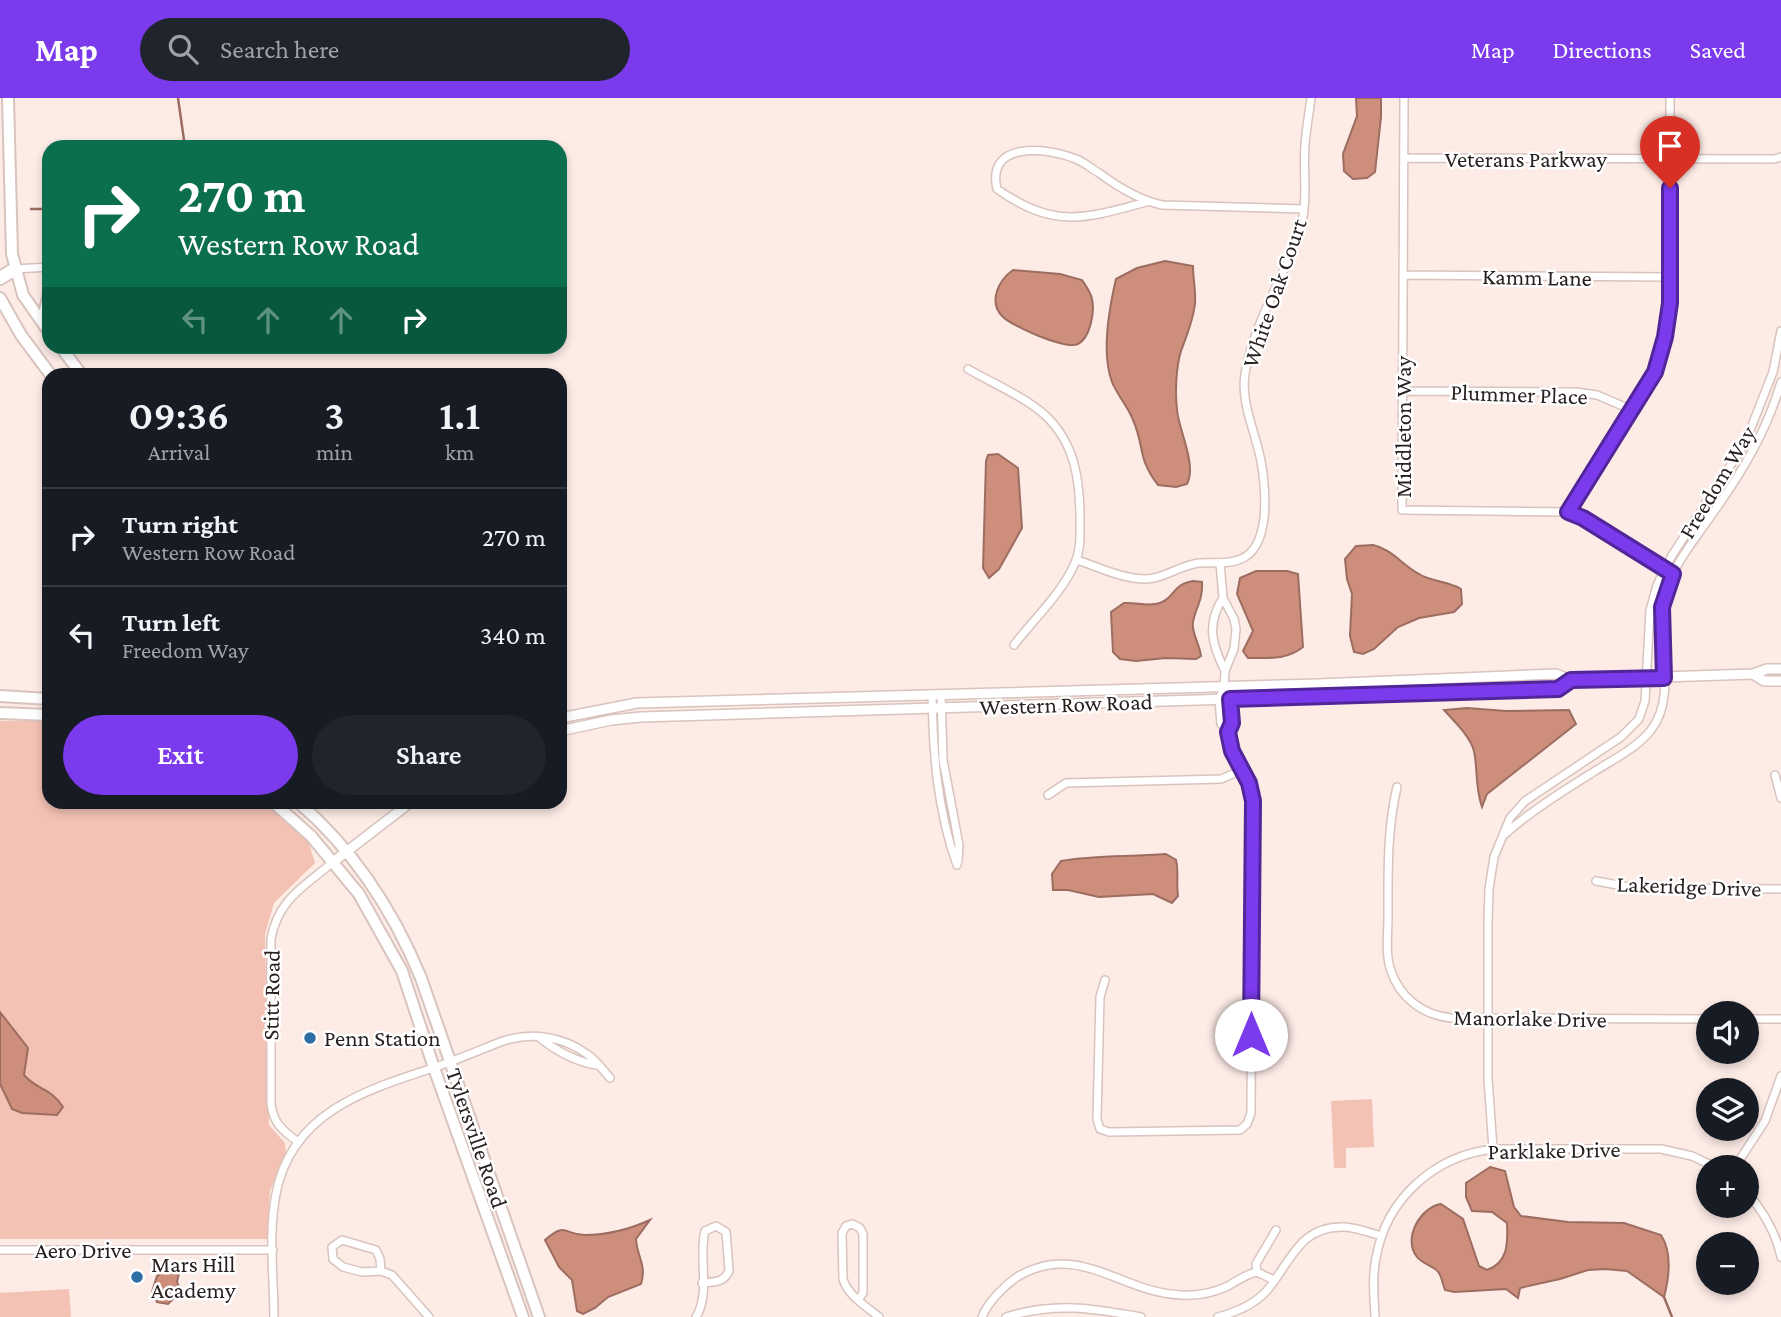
<!DOCTYPE html>
<html lang="en">
<head>
<meta charset="utf-8">
<style>
	body { margin:0; font-family:"Crimson Pro",serif; background:#20242c; color:#f1f3f6; height:100vh; display:flex; flex-direction:column; font-size:26px; white-space:nowrap }
	* { box-sizing:border-box; margin:0 }
	p { font-size:23px; color:#9ea1a6 }
	.icon { flex:none; width:38px; height:38px; fill:none; stroke:currentColor; stroke-width:2; stroke-linecap:round; stroke-linejoin:round }
	.map { position:relative; flex:1; overflow:hidden }
	.sheet { position:absolute; left:42px; top:270px; width:525px; height:441px; display:flex; flex-direction:column; background:#171b24; border-radius:21px; box-shadow:0 4px 10px #0003 }
	.sheet>* { flex:none }
	.guide { position:absolute; left:42px; top:42px; width:525px; height:214px; border-radius:21px; box-shadow:0 4px 10px #0003; background:#0b6e4f; color:#fff; overflow:hidden }
	.tools { position:absolute; left:1696px; top:903px; display:grid; gap:14px }
	.tools a { display:grid; place-items:center; width:63px; height:63px; border-radius:50%; background:#171b24; box-shadow:0 4px 10px #0003; font-size:35px }
	.pin { position:absolute; display:grid; place-items:center; width:60px; height:60px; color:#fff; margin:-72px -30px; border-radius:50% 50% 50% 0; rotate:-45deg; box-shadow:0 0 7px #0007 }
	.pin .icon { rotate:45deg }
	.me { position:absolute; width:77px; margin:-38px; rotate:0deg; stroke-linejoin:round; filter:drop-shadow(0 0 5px #0008) }
	.turn { display:flex; align-items:center; gap:24px; height:147px; padding:0 21px; font-size:32px }
	.turn .icon { width:91px; height:91px; stroke-width:2.5 }
	.turn b { display:block; font-size:49px; line-height:60px }
	.lanes { display:flex; align-items:center; height:66px; padding:0 21px; background:#0003; justify-content:center; gap:35px; direction:ltr }
	.lanes .off { opacity:.35 }
	.eta { display:flex; justify-content:space-evenly; align-items:center; height:119px; text-align:center }
	.eta b { font-size:42px; font-weight:600; line-height:49px }
	.action { display:flex; gap:14px; margin-top:auto; padding:14px 21px }
	.action a { flex:1; height:80px; border-radius:42px; background:#7c3aed; color:#fff; font-size:28px; font-weight:600; line-height:80px; text-align:center }
	.action a+a { background:#20242c; color:#f1f3f6 }
	ul { padding:0; list-style:none }
	li { display:flex; align-items:center; gap:21px; height:98px; padding:0 21px; border-top:2px solid #363941 }
	li div { flex:1 }
	li b { display:block; font-size:26px }
	li em { font-style:normal }
	header { display:flex; align-items:center; gap:42px; box-sizing:border-box; height:98px; padding:0 35px; background:#7c3aed; color:#fff }
	header strong { font-size:33px }
	nav { display:flex; gap:38px; margin-inline-start:auto; font-size:24px }
	.search { width:490px; height:63px; background:#20242c; display:flex; align-items:center; gap:18px; box-sizing:border-box; padding:0 24px; border-radius:38px; color:#9ea1a6; font-size:26px }
	.map>svg:first-child { display:block }
	.green { fill:#f4c2b4 }
	.water { fill:#cd8e7c; stroke:#9c6d60; stroke-width:2 }
	.lines { fill:none; stroke-linecap:round; stroke-linejoin:round }
	.stream { stroke:#9c6d60; stroke-width:2.5 }
	.minor-casing { stroke:#d8c3bd; stroke-width:10 }
	.tertiary-casing { stroke:#d8c3bd; stroke-width:12 }
	.secondary-casing { stroke:#d8c3bd; stroke-width:14 }
	.motorway-casing { stroke:#d8c3bd; stroke-width:16 }
	.minor { stroke:#fff; stroke-width:7 }
	.tertiary { stroke:#fff; stroke-width:9 }
	.secondary { stroke:#fff; stroke-width:10 }
	.motorway { stroke:#fff; stroke-width:12 }
	.route-casing { stroke:#51269a; stroke-width:18 }
	.route { stroke:#7c3aed; stroke-width:12 }
	.poi-dot { fill:#2e6ea5; stroke:#fff; stroke-width:2.5 }
	.labels { text-anchor:middle; stroke-width:5; stroke-linejoin:round; paint-order:stroke }
	.street-label { font-size:23px; fill:#29211f; stroke:#fff }
	.poi-label { font-size:23px; fill:#29211f; stroke:#fff; text-anchor:start }
</style>
</head>
<body>
<header>
<strong>Map</strong>
<div class="search"><svg class="icon" aria-label="search" viewBox="0 0 24 24"><circle cx="10" cy="10" r="6"/><path d="M15 15l6 6"/></svg>Search here</div>
<nav><a>Map</a><a>Directions</a><a>Saved</a></nav>
</header>
<div class="map">
<svg width="1781" height="1219" viewBox="0 0 1781 1219">
	<rect width="100%" height="100%" fill="#fdebe6"/>
	<path class="green" d="M0 623H49V704H263L308 742 315 765 274 805 265 836 269 1027 285 1045 286 1055 270 1093 267 1141H0Z
		M1372 1001 1374 1049 1346 1050V1070H1334L1331 1003Z
		M69 1191 71 1219H0V1195Z"/>
	<path class="water" d="M1356 0H1381V19L1375 74 1367 80 1353 81 1344 73 1343 56 1357 18Z
		M1165 163 1193 168C1193 181 1196 193 1195 206 1193 223 1187 237 1181 253 1176 269 1175 295 1177 312 1179 333 1197 367 1187 386L1176 389 1158 387C1137 360 1145 349 1133 322 1128 308 1117 297 1112 284 1101 255 1109 211 1116 181L1137 170Z
		M1013 172 1060 176 1082 182C1086 188 1091 195 1092 201 1095 214 1090 240 1078 246 1066 252 1011 228 1002 218 988 203 999 182 1013 172Z
		M998 356 1018 370 1022 430 999 471 989 480 983 470 986 363 988 357Z
		M1373 447C1392 451 1402 467 1419 476 1432 484 1448 483 1461 491L1462 506 1454 514 1419 520 1398 529 1374 551 1363 556 1354 554 1350 538 1352 496 1347 481 1345 461 1356 448Z
		M1256 473H1287L1298 476 1303 549C1287 562 1269 560 1248 560L1243 553 1253 533 1237 496 1240 480Z
		M1193 483 1202 484C1203 503 1196 508 1193 524 1191 534 1200 547 1201 558L1196 561 1166 560 1136 563 1120 561 1113 554 1111 514 1124 505C1136 504 1149 509 1160 505 1176 499 1171 487 1193 483Z
		M1467 610 1506 613 1569 612 1576 626 1487 696 1482 709C1475 689 1478 673 1474 653 1470 638 1454 623 1444 612Z
		M1166 756 1176 762C1179 775 1176 785 1178 798L1172 805 1153 796 1099 799 1068 792H1053L1052 776 1061 763C1095 757 1131 759 1166 756Z
		M0 914 28 950 24 977C38 993 50 989 63 1009L57 1017 22 1015 12 1011 0 986Z
		M1490 1069 1505 1073 1514 1109 1521 1118 1568 1124 1624 1125 1661 1137C1672 1154 1669 1180 1664 1199L1627 1173 1605 1171 1588 1172 1560 1181 1520 1190 1518 1200 1506 1191 1454 1194 1445 1192C1443 1187 1442 1180 1439 1175 1435 1168 1422 1166 1417 1159 1402 1140 1421 1109 1441 1106L1463 1121 1479 1168 1487 1172C1508 1165 1508 1145 1507 1125L1492 1114 1472 1113 1466 1099V1085Z
		M650 1122 636 1141C637 1159 647 1167 641 1186L608 1199 595 1210 583 1216 577 1213 572 1182 559 1169 545 1142C567 1123 564 1137 585 1137 607 1137 630 1131 650 1122Z
		M167 1172 179 1175 177 1184 181 1193 168 1206 157 1204 152 1194 157 1178Z"/>
	<g class="lines">
		<path class="stream" d="M178 0 185 49
			M31 111H49
			M1664 1199 1672 1219"/>
		<g class="minor-casing">
			<path id="minor" d="M1404 0 1402 412 1568 414 1583 420 1673 476
				M1404 60 1774 61 1781 59
				M1146 104C1084 121 1054 131 997 91 986 43 1046 49 1076 61 1084 64 1092 71 1099 75 1118 89 1139 102 1162 107L1303 111
				M15 171 49 169
				M1403 177 1670 179
				M968 271C992 285 1027 300 1046 318 1076 347 1080 384 1080 423 1080 437 1081 451 1075 465 1062 495 1034 521 1014 547
				M1403 293 1576 294 1597 297 1632 312
				M1568 414 1655 274 1666 239 1670 205V0
				M1077 462C1099 469 1130 485 1154 480 1169 477 1182 467 1199 465 1212 464 1228 467 1241 461 1270 449 1266 396 1262 369 1258 339 1240 307 1245 276 1254 222 1286 178 1301 127 1308 102 1303 73 1305 47 1306 32 1309 16 1311 0
				M1220 465 1223 500 1234 521 1236 531 1234 551 1225 573 1224 589 1230 601 1232 625 1228 634
				M1223 500C1206 526 1212 547 1225 573
				M932 596C933 654 937 712 957 767
				M941 596 943 662 959 747 958 763
				M1775 677 1781 700
				M1397 689C1387 732 1388 774 1388 819 1388 836 1385 856 1391 873 1400 900 1423 917 1451 920L1708 921
				M1048 697 1066 685 1221 681 1242 672
				M1504 737C1532 712 1563 693 1595 673 1614 661 1637 650 1651 632 1680 595 1652 540 1665 497 1673 467 1695 441 1713 415 1742 374 1767 333 1781 284
				M1596 783 1634 790 1781 791
				M1105 882 1100 899 1097 1021 1100 1031 1109 1034 1240 1032 1247 1026 1251 1015 1253 703 1249 685 1232 653 1228 634 1221 626 1219 602 1224 589
				M1746 921H1781
				M539 939C554 952 577 964 596 967
				M298 1044C282 1032 273 1025 271 1005V841C278 801 305 788 333 764
				M1493 1051 1488 980V824L1489 791 1494 759 1510 720 1525 703 1621 639 1639 621 1645 603 1650 513 1657 487 1671 459 1745 345 1773 274 1781 233
				M1735 1069 1765 1023 1781 978
				M1746 1093C1763 1113 1776 1134 1781 1159
				M0 1152H273
				M381 1173 380 1161 376 1152 342 1142 332 1149 333 1161 343 1169 362 1174 381 1173 392 1177 429 1219
				M1257 1174 1256 1166 1276 1132
				M858 1202 863 1195V1136L860 1130 852 1126 846 1128 842 1135 843 1181C848 1198 866 1208 879 1219
				M274 1219C274 1179 268 1136 276 1096 291 1015 365 992 433 970 457 962 480 952 503 943 532 934 562 938 587 956 596 962 603 972 610 980
				M696 1219C711 1195 698 1160 705 1133L716 1128 726 1134 729 1173C724 1185 713 1184 702 1185
				M982 1219C988 1204 1004 1188 1017 1179 1078 1142 1121 1195 1181 1197 1197 1198 1213 1195 1228 1188 1237 1183 1246 1176 1257 1174L1274 1182
				M1006 1219C1055 1204 1092 1210 1141 1219
				M1218 1219C1237 1214 1257 1205 1269 1190 1292 1161 1301 1127 1345 1129 1358 1130 1370 1135 1382 1138
				M1375 1219C1374 1200 1372 1179 1376 1160 1386 1101 1434 1058 1493 1051H1661L1692 1058 1715 1069"/>
		</g>
		<g class="tertiary-casing">
			<path id="tertiary" d="M1753 576 1764 583H1781
				M560 620 637 605 1319 586 1556 576 1571 582 1753 576 1767 571H1781
				M560 633 611 622 641 619 1558 591 1571 582
				M333 764 411 704"/>
		</g>
		<g class="secondary-casing">
			<path id="secondary" d="M8 0 12 156 23 197 49 234
				M0 200 21 237 50 276
				M47 231 45 212 49 195
				M60 248 81 276
				M0 598 49 601
				M0 615 49 617
				M273 704 311 738 359 796 402 873 434 970 523 1219
				M298 704C354 752 393 812 421 880L539 1219"/>
		</g>
		<g class="motorway-casing">
			<path id="motorway" d="M0 180 15 171"/>
		</g>
		<use href="#minor" class="minor"/>
		<use href="#tertiary" class="tertiary"/>
		<use href="#secondary" class="secondary"/>
		<use href="#motorway" class="motorway"/>
	</g>
	<g class="lines">
		<g class="route-casing">
			<path id="route" d="M1251 937 1253 703 1249 685 1232 653 1228 634 1232 625 1230 601 1558 591 1571 582 1664 580 1662 509 1673 476 1583 420 1568 414 1655 274 1665 239 1670 205V90"/>
		</g>
		<use href="#route" class="route"/>
	</g>
	<g class="poi-dot">
		<circle cx="310" cy="940" r="7"/>
		<circle cx="137" cy="1179" r="7"/>
	</g>
	<g class="labels">
		<g class="street-label">
			<text x="1526" y="69">Veterans Parkway</text>
			<text transform="translate(1537 179) rotate(1)" y="8">Kamm Lane</text>
			<text transform="translate(1274 195) rotate(-71)" y="8">White Oak Court</text>
			<text transform="translate(1519 296) rotate(2)" y="8">Plummer Place</text>
			<text transform="translate(1403 329) rotate(-90)" y="8">Middleton Way</text>
			<text transform="translate(1717 384) rotate(-59)" y="8">Freedom Way</text>
			<text transform="translate(1066 606) rotate(-2)" y="8">Western Row Road</text>
			<text transform="translate(1689 788) rotate(2)" y="8">Lakeridge Drive</text>
			<text transform="translate(271 897) rotate(-89)" y="8">Stitt Road</text>
			<text transform="translate(1530 920) rotate(1)" y="8">Manorlake Drive</text>
			<text transform="translate(477 1040) rotate(71)" y="8">Tylersville Road</text>
			<text transform="translate(1554 1052) rotate(-1)" y="8">Parklake Drive</text>
			<text x="83" y="1160">Aero Drive</text>
		</g>
		<g class="poi-label">
			<text x="324" y="948">Penn Station</text>
			<text x="151" y="1174">Mars Hill<tspan x="151" dy="26">Academy</tspan></text>
		</g>
	</g>
</svg>
<div class="tools">
<a><svg class="icon" aria-label="sound" viewBox="0 0 24 24"><path d="M4 9h4l5-4v14l-5-4H4zM17 9q2 3 0 6"/></svg></a>
<a><svg class="icon" aria-label="layers" viewBox="0 0 24 24"><path d="M12 4l9 5-9 5-9-5zM3 14l9 5 9-5"/></svg></a>
<a>+</a>
<a>−</a>
</div>
<div class="pin" style="left:1670px;top:90px;background:#d93025"><svg class="icon" aria-label="arrive" viewBox="0 0 24 24"><path d="M6 21V4h12l-3 4 3 4H6"/></svg></div>
<svg class="me" style="left:1251px;top:937px" viewBox="-20 -20 40 40"><circle r="19" fill="#fff"/><path d="M0-13L10 11 0 6-10 11z" fill="#7c3aed"/></svg>
<div class="guide">
<div class="turn"><svg class="icon" aria-label="right" viewBox="0 0 24 24"><path d="M7 20v-9h11M14 6l5 5-5 5"/></svg><div><b>270 m</b>Western Row Road</div></div>
<div class="lanes"><svg class="icon off" aria-label="left" viewBox="0 0 24 24"><path d="M17 20v-9H6M10 6l-5 5 5 5"/></svg><svg class="icon off" aria-label="ahead" viewBox="0 0 24 24"><path d="M12 20V5M6 11l6-6 6 6"/></svg><svg class="icon off" aria-label="ahead" viewBox="0 0 24 24"><path d="M12 20V5M6 11l6-6 6 6"/></svg><svg class="icon" aria-label="right" viewBox="0 0 24 24"><path d="M7 20v-9h11M14 6l5 5-5 5"/></svg></div>
</div>
<section class="sheet">
<div class="eta">
<div><b>09:36</b><p>Arrival</p></div>
<div><b>3</b><p>min</p></div>
<div><b>1.1</b><p>km</p></div>
</div>
<ul>
<li><svg class="icon" aria-label="right" viewBox="0 0 24 24"><path d="M7 20v-9h11M14 6l5 5-5 5"/></svg><div><b>Turn right</b><p>Western Row Road</p></div><em>270 m</em></li>
<li><svg class="icon" aria-label="left" viewBox="0 0 24 24"><path d="M17 20v-9H6M10 6l-5 5 5 5"/></svg><div><b>Turn left</b><p>Freedom Way</p></div><em>340 m</em></li>
</ul>
<div class="action"><a>Exit</a><a>Share</a></div>
</section>
</div>
</body>
</html>
